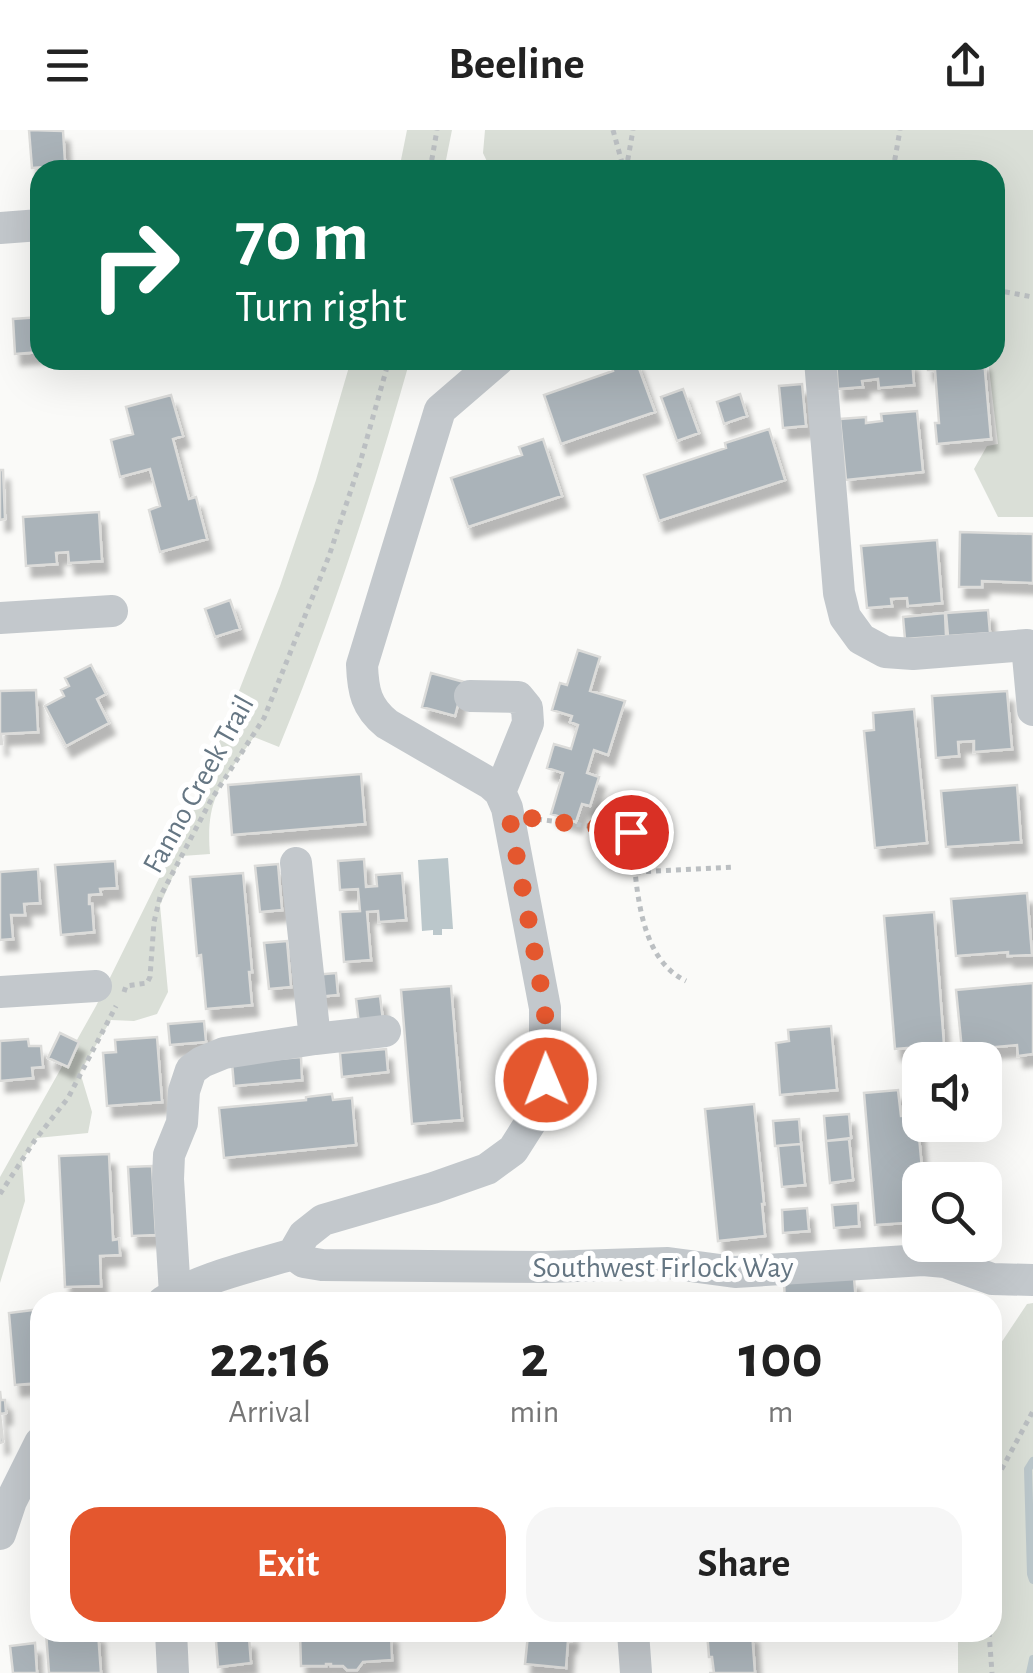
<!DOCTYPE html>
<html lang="en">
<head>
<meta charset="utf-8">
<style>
	body { margin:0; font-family:"Alegreya Sans",sans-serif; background:#f6f6f6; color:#222; height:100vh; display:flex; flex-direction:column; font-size:38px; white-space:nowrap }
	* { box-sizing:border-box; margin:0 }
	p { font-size:32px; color:#767676 }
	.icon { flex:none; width:55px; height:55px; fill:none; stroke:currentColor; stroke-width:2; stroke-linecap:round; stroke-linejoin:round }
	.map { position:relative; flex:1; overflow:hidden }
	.panel { position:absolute; left:30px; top:1162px; width:972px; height:350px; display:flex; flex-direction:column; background:#fff; border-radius:30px; box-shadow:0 10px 40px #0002 }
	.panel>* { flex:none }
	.hud { position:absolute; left:30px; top:30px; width:975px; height:210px; border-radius:30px; box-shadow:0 10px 40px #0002; background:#0b6e4f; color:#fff; overflow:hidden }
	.tools { position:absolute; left:902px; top:912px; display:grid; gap:20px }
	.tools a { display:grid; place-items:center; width:100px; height:100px; border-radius:20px; background:#fff; box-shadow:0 10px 40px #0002; font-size:50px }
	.pin { position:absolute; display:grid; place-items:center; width:85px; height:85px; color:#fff; margin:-42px; border:5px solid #fff; border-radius:50%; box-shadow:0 2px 10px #0007 }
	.me { position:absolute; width:110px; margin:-55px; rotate:359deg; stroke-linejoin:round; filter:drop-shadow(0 0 8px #0008) }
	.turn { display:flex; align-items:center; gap:35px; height:210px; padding:0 40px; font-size:45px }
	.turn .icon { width:130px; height:130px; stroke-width:2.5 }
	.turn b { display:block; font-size:70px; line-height:85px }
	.eta { display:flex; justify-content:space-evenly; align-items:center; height:170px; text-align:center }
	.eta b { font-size:60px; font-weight:700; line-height:70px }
	.primary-button { display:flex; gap:20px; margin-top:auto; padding:20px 40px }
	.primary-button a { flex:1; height:115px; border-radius:30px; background:#e4572e; color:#fff; font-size:40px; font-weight:700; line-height:115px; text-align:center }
	.primary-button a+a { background:#f6f6f6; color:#222 }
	header { display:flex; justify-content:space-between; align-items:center; height:130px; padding:0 40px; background:#fff; font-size:45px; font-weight:700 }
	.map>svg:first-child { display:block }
	.green { fill:#dadfd7 }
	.water { fill:#bbc7cb }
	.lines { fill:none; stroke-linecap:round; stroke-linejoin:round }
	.stream { stroke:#bbc7cb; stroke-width:8 }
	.building { fill:#aab3b9; stroke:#dcdcda; stroke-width:2.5; filter:url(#shadow) }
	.path { stroke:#bbbfc2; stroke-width:5; stroke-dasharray:5 5; stroke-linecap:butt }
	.minor { stroke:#c3c8cc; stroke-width:32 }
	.route { stroke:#e4572e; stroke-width:18; stroke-dasharray:0 32.4 }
	.labels { text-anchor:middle; stroke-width:10; stroke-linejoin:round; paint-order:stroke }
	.street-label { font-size:30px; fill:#657683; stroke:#fff }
</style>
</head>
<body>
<header><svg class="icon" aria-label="menu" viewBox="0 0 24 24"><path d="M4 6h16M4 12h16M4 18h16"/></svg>Beeline<svg class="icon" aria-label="share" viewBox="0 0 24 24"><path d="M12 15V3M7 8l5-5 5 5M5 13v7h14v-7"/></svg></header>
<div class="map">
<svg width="1033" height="1543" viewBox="0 0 1033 1543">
	<defs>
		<filter id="shadow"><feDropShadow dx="6" dy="11" stdDeviation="2.5" flood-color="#0004"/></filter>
	</defs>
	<rect width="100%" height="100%" fill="#fafaf8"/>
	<path class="green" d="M407 0H452L444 40H399Z
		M485 0H1033V387H998L974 339 987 316 998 314 988 230H995V40H491L483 23Z
		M351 230H410C373 361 331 491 279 617L254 607C223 651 205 667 210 724L182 726 160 775 168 862 157 884 134 891 111 890 80 942 92 982 88 1003 37 1008 22 1031 25 1071 0 1153V1047L96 876 170 726 210 635 280 456 316 350Z
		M1033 1173V1543H958V1503L992 1502 993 1225 1027 1174Z"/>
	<path class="water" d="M448 728 453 799H442V805H433V800L422 801 418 730Z"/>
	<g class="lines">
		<path class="stream" d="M1033 1331 1028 1339 1031 1444 1033 1450
			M1030 1543 1033 1529"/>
	</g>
	<path class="building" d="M29 0 63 1 65 32H60V36L32 38Z
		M40 187V222L15 224 13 189Z
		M625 230H636L655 282 561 314 544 265 613 241 611 235Z
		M836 230H912L914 255 879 258 878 249 862 251 863 257 838 259Z
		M927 230H984L991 309 937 314 935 293H939L935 240H928Z
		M802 254 806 296 783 298 779 256Z
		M683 259 699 303 677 311 661 267Z
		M740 264 747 286 724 294 717 272Z
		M171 265 183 306 173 309 189 369 196 367 207 409 160 422 149 380 160 376 150 339 120 347 111 310 133 304 126 277Z
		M917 281 923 342 846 350 840 289 866 287V293L882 291 881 284Z
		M769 299 785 350 659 391 644 345 726 318 725 313Z
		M543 309 562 366 468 397 451 348 522 325 519 317Z
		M0 340H3L5 389 0 390Z
		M99 382 102 431 69 433 68 422 56 423 57 434 26 436 23 387Z
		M960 402 1033 404V453L982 451V457H959Z
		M937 410 942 473 908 476 907 468 891 469 892 476 867 478 861 416Z
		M230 470 240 499 215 507 205 479Z
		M988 480 990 503 948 506 946 483Z
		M945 483 946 506 905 509 903 487Z
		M578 520 600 527 590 561 625 571 608 625 594 620 587 643 599 647 590 676 582 674 576 692 551 684 563 643 547 638 554 614 571 619 578 595 570 592 572 586 552 580 560 553 567 555Z
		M91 535 106 564 97 569 109 593 66 616 45 576 64 566 61 560 69 556 65 548Z
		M431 543 464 552 455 586 422 577Z
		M36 560 38 602 1 604 2 614H0V561Z
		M1007 561 1012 619 974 622V611L958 612 959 626 936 628 932 566Z
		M914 579 927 713 875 718 864 601 874 600 873 583Z
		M361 644 365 694 232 705 228 655Z
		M1017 655 1021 712 946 717 941 661Z
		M364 729 366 757 377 756 376 745 402 743 406 790 379 792 378 781 367 782 371 830 344 832 340 782 360 781 358 759 340 760 338 731Z
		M115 731 117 758 100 759 101 764 89 765V774H92L94 802 61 805 55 735Z
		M278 734 282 780 260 782 255 736Z
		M38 739 40 773 24 774 25 785H11L13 809 0 810V742Z
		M243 743 252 842H249L252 875 206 879 201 825 197 826 190 747Z
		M1027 763 1032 825 1008 826V822L956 826 951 769Z
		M934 782 944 915 895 919 884 786Z
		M287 811 291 857 269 859 264 813Z
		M336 843 338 865 316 867 314 845Z
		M1033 853V924L1018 926 1017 915 962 920 956 860Z
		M451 856 462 990 412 994 401 860Z
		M380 866 383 891 359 894 356 869Z
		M204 891 206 912 170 915 168 894Z
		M831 896 837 960 780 965 776 913 789 911 788 900Z
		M60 903 79 912 68 937 48 928Z
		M157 907 162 972 107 976 103 923 116 922 115 910Z
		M28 909 29 916H41L43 937 32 938 33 948 0 951V911Z
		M386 919 388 942 342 947 340 923Z
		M301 927 302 950 234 956 232 933Z
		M898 960 901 986 917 985 923 1050H920V1092L875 1095 864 963Z
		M332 964 333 970 352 968 356 1015 224 1028 219 978 306 970V967Z
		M754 974 764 1074H762L765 1106 718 1111 705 979Z
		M849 984 851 1008 826 1011 824 986Z
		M799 989 801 1014 775 1016 773 991Z
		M849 1009 853 1050 830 1053 826 1011Z
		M801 1014 805 1055 782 1057 778 1016Z
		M109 1024 113 1110 119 1109 120 1125 100 1126 101 1156 65 1157 59 1026Z
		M152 1036 156 1105 132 1106 128 1037Z
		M858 1073 859 1096 834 1098 832 1075Z
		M807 1078 809 1101 783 1103 782 1080Z
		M854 1148 856 1172H785L784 1152Z
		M33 1180 40 1253 15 1255 9 1183Z
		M0 1261 1 1270H5L6 1283 0 1284 3 1312 0 1313Z
		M46 1502H98L101 1543H49Z
		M300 1502H391L392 1530 363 1532 357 1540H347L343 1536H331V1534H326V1536H301Z
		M526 1502H572L571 1511 568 1510 566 1538 525 1534 528 1505Z
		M707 1502H752L755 1543H709H714L712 1527H709Z
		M249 1508 251 1533 218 1537 216 1511Z
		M35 1513 37 1543H13L10 1516Z"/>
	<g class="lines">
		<path class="path" d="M613 0 624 40
			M430 40 437 0
			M626 40 633 0
			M893 40 900 0
			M995 160 1033 167
			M537 689 631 702C637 751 636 827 686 851
			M636 742 734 737
			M124 862 126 856 147 853 150 847 154 792 160 767 211 670 264 588 329 426 360 333 389 230
			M0 1064 35 1010 68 968 116 876
			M992 1357 1033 1281
			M989 1502 992 1543"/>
		<path class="minor" d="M0 98 40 95
			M820 230 839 463 845 487 861 509 885 522 913 524 1027 515 1033 580
			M0 488 112 481
			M470 566 518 567 527 578 528 593 500 662
			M0 862 96 856
			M315 909 385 901
			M293 1124 304 1132 322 1135 546 1137 668 1133 735 1142 923 1130 945 1132 992 1149 1033 1150
			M175 1164 168 1049 169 1025 182 993 184 961 191 940 202 932 224 923 315 909 296 733
			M163 1172C201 1147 250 1137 293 1124L304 1105 323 1090 433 1058 487 1039 513 1020 534 987 545 950V878L507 678 500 662 491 654 387 594C366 577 363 561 362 535L440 280 498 230
			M0 1404 11 1371 40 1313
			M171 1502 173 1543
			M633 1502 636 1543"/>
	</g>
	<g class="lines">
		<path class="route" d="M546 950 545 878 509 685 631 702"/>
	</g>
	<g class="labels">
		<g class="street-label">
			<text transform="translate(198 654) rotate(-61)" y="10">Fanno Creek Trail</text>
			<text x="663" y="1147">Southwest Firlock Way</text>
		</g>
	</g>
</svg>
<div class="tools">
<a><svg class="icon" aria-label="sound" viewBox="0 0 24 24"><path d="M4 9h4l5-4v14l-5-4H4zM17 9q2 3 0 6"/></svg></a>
<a><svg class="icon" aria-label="search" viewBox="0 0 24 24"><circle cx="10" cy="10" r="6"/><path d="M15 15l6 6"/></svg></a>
</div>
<div class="pin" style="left:631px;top:702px;background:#d93025"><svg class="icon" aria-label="arrive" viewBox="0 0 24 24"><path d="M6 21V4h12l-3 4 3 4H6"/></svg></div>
<svg class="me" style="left:546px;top:950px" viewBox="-20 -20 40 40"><circle r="17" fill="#e4572e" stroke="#fff" stroke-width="3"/><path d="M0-11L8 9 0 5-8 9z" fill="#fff"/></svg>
<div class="hud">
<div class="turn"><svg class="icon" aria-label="right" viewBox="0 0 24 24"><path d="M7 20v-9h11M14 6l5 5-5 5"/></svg><div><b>70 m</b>Turn right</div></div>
</div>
<section class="panel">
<div class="eta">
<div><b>22:16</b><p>Arrival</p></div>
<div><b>2</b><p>min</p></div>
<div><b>100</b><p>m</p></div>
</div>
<div class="primary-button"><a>Exit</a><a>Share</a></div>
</section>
</div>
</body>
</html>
